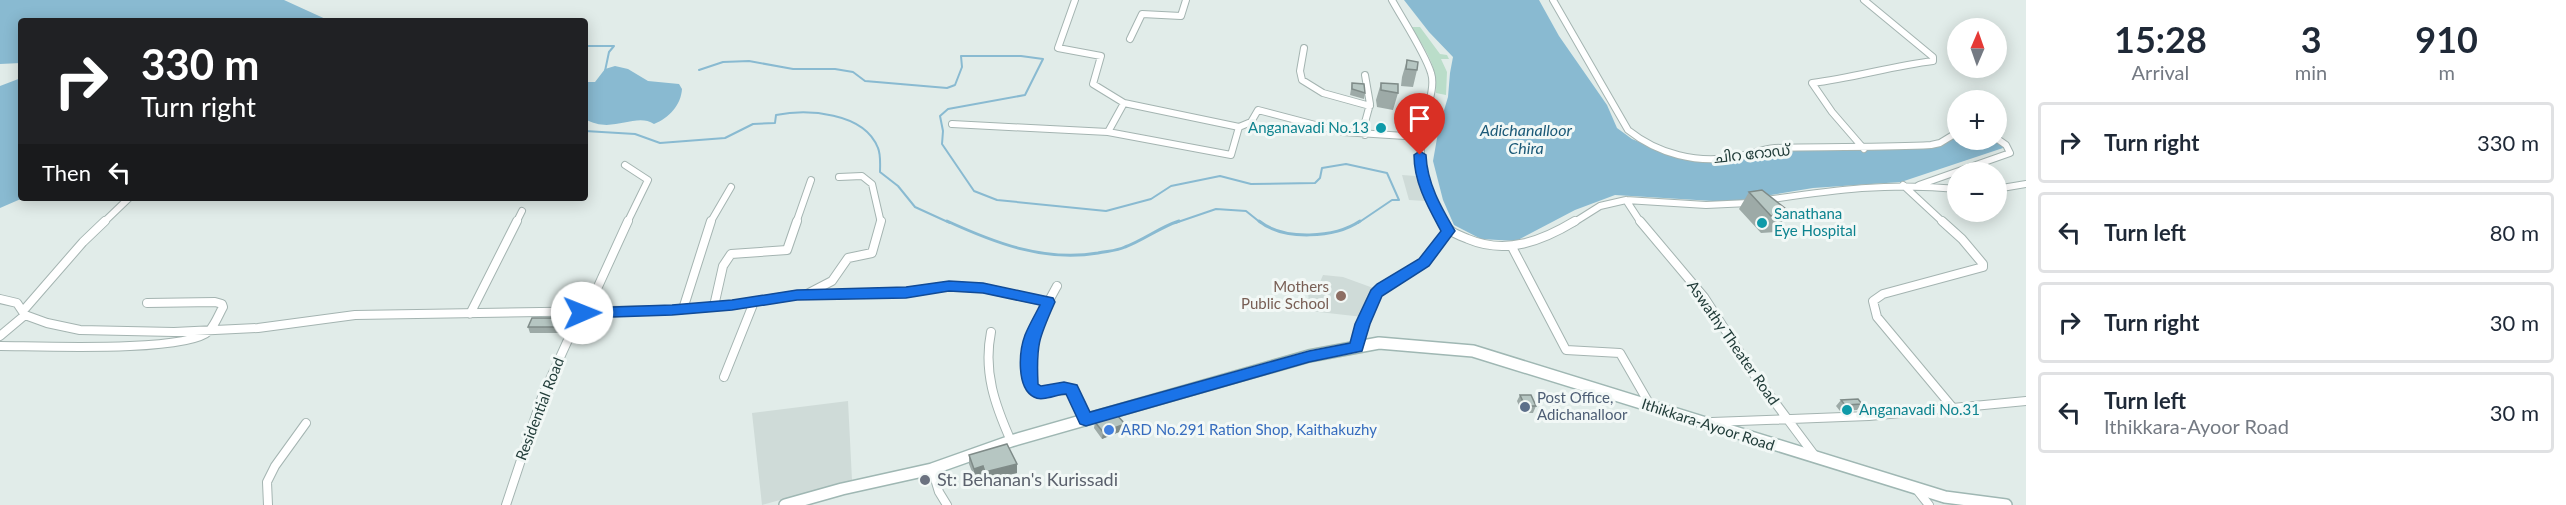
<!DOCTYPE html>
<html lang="en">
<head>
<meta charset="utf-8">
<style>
	body { margin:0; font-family:Lato,"Noto Sans Malayalam",sans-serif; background:#f6f6f7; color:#1f2937; height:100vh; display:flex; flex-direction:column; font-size:22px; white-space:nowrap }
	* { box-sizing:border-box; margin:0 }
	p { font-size:20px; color:#747a83 }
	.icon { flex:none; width:33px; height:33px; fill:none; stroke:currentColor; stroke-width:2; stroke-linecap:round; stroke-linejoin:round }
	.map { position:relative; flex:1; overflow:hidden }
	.details { display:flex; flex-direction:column; background:#fff; width:540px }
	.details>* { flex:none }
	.banner { position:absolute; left:18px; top:18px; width:570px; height:183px; border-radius:6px; box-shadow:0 3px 15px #0003; background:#202124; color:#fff; overflow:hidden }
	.needle { width:39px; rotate:2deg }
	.controls { position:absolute; left:1947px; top:18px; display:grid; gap:12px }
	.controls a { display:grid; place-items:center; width:60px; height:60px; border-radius:50%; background:#fff; box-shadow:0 3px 15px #0003; font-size:30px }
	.pin { position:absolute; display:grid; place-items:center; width:51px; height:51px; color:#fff; margin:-62px -26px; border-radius:50% 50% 50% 0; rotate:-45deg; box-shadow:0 0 6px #0007 }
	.pin .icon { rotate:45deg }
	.me { position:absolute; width:66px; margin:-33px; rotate:89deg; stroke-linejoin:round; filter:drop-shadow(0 0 4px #0008) }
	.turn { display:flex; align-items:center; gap:21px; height:126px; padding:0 24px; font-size:27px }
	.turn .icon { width:78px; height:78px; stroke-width:2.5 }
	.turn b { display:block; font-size:42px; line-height:51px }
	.then { display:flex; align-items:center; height:57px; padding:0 24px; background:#0003; gap:12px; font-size:22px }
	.eta { display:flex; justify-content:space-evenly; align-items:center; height:102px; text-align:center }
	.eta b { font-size:36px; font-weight:700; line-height:42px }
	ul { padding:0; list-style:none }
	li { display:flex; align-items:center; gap:18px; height:81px; margin:0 12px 9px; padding:0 12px; border:3px solid #e0e1e3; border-radius:6px }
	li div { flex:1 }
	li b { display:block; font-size:22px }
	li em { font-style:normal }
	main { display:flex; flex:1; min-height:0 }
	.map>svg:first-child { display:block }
	.built { fill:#cfdbd8 }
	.green { fill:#baddc9 }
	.water { fill:#89bad1 }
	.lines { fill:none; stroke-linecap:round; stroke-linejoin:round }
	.stream-far1 { stroke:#89bad1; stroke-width:2 }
	.stream { stroke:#89bad1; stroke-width:3 }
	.street-far1-casing { stroke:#a4b4b1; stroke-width:8 }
	.street-casing { stroke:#a4b4b1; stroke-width:10 }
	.secondary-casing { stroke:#9fb7b3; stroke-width:14 }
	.street-far1 { stroke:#fff; stroke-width:6 }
	.street { stroke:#fff; stroke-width:8 }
	.secondary { stroke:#fff; stroke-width:11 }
	.wall { fill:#9daaa7 }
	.shaded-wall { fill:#7f8b88 }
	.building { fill:#b6c6c2; stroke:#7f8b88; stroke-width:1.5 }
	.route { fill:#1a73e8; stroke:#114b97; stroke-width:1.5 }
	.culture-dot { fill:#0f9aa8; stroke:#f2f8f6; stroke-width:2 }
	.education-dot { fill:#8d6e63; stroke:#f2f8f6; stroke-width:2 }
	.service-dot { fill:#5c6f8a; stroke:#f2f8f6; stroke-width:2 }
	.shop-dot { fill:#3f7fe0; stroke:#f2f8f6; stroke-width:2 }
	.worship-dot { fill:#6b7280; stroke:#f2f8f6; stroke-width:2 }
	.labels { text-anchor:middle; stroke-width:6; stroke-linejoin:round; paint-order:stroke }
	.culture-label { font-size:15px; fill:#0d838f; stroke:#f2f8f6; text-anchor:start }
	.street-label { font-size:15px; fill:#213c39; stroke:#f2f8f6 }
	.education-label { font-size:15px; fill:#785e54; stroke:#f2f8f6; text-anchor:end }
	.service-label { font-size:15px; fill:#4e5e75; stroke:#f2f8f6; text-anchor:start }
	.shop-label { font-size:15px; fill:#366cbe; stroke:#f2f8f6; text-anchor:start }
	.water-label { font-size:16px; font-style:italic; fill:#1c5a78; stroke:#f2f8f6 }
	.near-worship-label { font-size:18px; fill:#5b616d; stroke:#f2f8f6; text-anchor:start }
</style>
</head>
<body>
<main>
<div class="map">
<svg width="2026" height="505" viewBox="0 0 2026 505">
	<rect width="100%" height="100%" fill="#e1ece9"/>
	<path class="built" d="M1402 175 1416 176 1425 201 1409 200Z
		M1323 275 1343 277 1376 289 1363 317 1310 311 1307 284 1320 282Z
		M848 401 852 480 762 505 752 413Z"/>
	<path class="green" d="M1411 27H1420L1440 54 1447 55 1449 59H1441L1447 72 1446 95 1436 93C1438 66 1425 49 1411 27Z"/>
	<path class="water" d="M0 0H284L330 21H21V63L0 64Z
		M1404 0H1539L1559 36 1607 105 1617 128 1632 139 1666 153 1692 160 1761 152 1934 147 1957 136 1958 140H1994L2002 144 2003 148 1901 182 1813 188 1729 202 1615 195 1575 210 1516 241 1481 239 1454 225 1443 200 1433 161 1439 127 1448 97 1450 73 1453 57 1429 32Z
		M615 66 628 69 648 81 679 84 682 89C681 105 669 118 654 124 635 112 612 135 585 119V82H595L605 69Z
		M21 78V198H23L0 208V86Z"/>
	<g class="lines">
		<path class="stream-far1" d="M585 46H614L609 52 605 71
			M699 70 723 62 749 61 793 69H835L853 72 865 81 947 88 955 85 962 67 961 56H1021L1043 59 1025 95 948 109 940 116 943 131 942 144 974 191 997 200 1106 211 1151 199 1171 186 1220 176 1251 184 1315 183 1320 178 1322 168 1346 164 1387 173 1399 200H1392L1358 223
			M585 131 635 134 660 143 725 138 753 124 775 123 776 115C807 109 864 112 878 148 881 155 880 165 880 172L898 186 915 207 950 223
			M1175 223 1216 209 1246 211 1261 223"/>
		<path class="stream" d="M947 221C995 243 1044 262 1098 253 1107 251 1117 251 1125 247 1144 240 1160 227 1179 221
			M1259 221C1284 241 1335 238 1360 221"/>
		<g class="street-far1-casing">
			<path id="street-far1" d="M1075 0 1058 48 1101 56 1093 84 1124 103
				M1392 0C1403 20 1425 53 1431 73 1435 85 1429 102 1426 113 1416 160 1419 181 1443 223
				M1553 0 1628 130C1658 154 1697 164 1735 157 1749 155 1761 149 1775 148 1827 146 1879 148 1931 145L1940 143 1958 132
				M1864 0 1933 57V61C1892 66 1853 78 1812 83L1832 112 1864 149
				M1130 39 1142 14 1181 16 1186 0
				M1304 48 1300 71 1302 80 1323 93 1370 106
				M1365 75 1370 104 1364 126 1365 135
				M952 124 1108 132 1124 103 1239 127 1251 122 1258 110 1342 132 1421 137
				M1108 132 1231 155 1239 127
				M625 165 648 180 627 223
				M839 177 862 176 872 184 881 223
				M1903 185 1944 223
				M1919 185 2010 153 2006 145 1996 138
				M1996 189 2026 184
				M1626 200 1641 223
				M1766 200C1833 190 1890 182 1958 189
				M103 223 129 198
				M516 223 522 211
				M710 223 731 187
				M796 223 811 180
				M1573 223 1600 206 1626 200 1706 205 1749 203"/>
		</g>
		<g class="street-casing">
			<path id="street" d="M1442 221C1449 232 1456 234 1468 239 1506 255 1542 241 1575 221
				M1640 221 1704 297 1753 373 1815 456
				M1942 221 1962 239 1983 264V267L1883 294 1873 301 1877 317 1953 408
				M1512 247 1566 350 1620 353 1650 405
				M1057 286C1041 315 1017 357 1034 391L1039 392 1072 390 1086 420
				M807 294 832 281 848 258 872 253 881 221
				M0 299 17 303 25 315 47 323 80 330 174 332 258 328 355 315 672 310 732 305 797 295 906 292 949 286 983 288 1048 302
				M714 306 723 266 731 254 787 250 797 221
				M683 309 711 221
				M23 311 83 242 105 221
				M470 314 517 221
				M991 332C983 372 995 405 1011 441
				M0 336 25 315
				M0 346C36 346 187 353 209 331 215 325 219 314 223 307L222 304 215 302 147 303
				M1357 347 1362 324 1376 293 1424 262 1448 231
				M724 377 754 302
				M1712 422 1869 416 2026 401
				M932 469 939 492 947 505
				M1917 490 1929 505
				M268 505 267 482 275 466 306 423
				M506 505 542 397 567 342 596 291 628 221"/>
		</g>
		<g class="secondary-casing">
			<path id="secondary" d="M785 505 842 489 932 469 1011 441 1309 356 1379 343 1473 351 1945 497 2006 505"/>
		</g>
		<use href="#street-far1" class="street-far1"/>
		<use href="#street" class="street"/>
		<use href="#secondary" class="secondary"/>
	</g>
	<path class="wall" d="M1407 60 1417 70 1413 87 1401 86 1402 77Z
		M1352 83 1365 93 1364 99 1350 95Z
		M1381 83 1398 93 1393 110 1377 107 1376 100Z
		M1749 192 1786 209 1784 212 1787 214 1776 232 1761 233 1739 209Z
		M565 325 561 333H530L528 327Z
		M1520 395 1536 406 1533 413H1522L1517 401Z
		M1841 400 1862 404 1857 410 1840 411 1836 406Z
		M1095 422 1124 430 1102 439 1094 428Z
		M969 455 1017 473 985 480 984 475 974 477 969 464Z"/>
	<path class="shaded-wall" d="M562 318 565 325 561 333 558 327Z
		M1125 424 1124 430 1102 439 1103 432Z
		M1017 464V473L985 480V472Z
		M983 466 984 475 974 477V469Z"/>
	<path class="building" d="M1407 60 1418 62 1417 70 1406 69Z
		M1352 83 1364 84 1365 93 1352 89Z
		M1381 83 1398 84V93L1381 90Z
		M1762 190 1786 209H1782L1787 214 1771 216 1749 192Z
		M532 318H562L558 327H528Z
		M1520 395H1531L1536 406H1525Z
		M1858 399 1862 404 1845 405 1841 400Z
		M1116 414 1125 424 1103 432 1095 422Z
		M1007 444 1017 464 985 472 983 466 974 469 969 455Z"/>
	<path class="route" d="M1420 151 1426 155C1427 183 1441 207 1455 231L1429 266 1382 296 1370 324 1362 351 1309 362 1086 426 1080 424 1066 394C1057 394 1042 402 1034 397 1016 388 1019 351 1025 335 1029 325 1035 315 1040 305L983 293 949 291 906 298 797 300 732 310 672 315 582 318 575 313 582 308 672 305 732 300 797 290 906 287 949 281 983 283 1053 298 1055 302C1039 338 1036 344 1038 384L1041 386 1064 382 1077 385 1090 412 1309 351 1350 343 1355 324 1371 290 1377 284 1419 259 1441 231C1428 207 1414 183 1414 155Z"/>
	<g class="culture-dot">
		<circle cx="1381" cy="128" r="6"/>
		<circle cx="1762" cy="223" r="6"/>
		<circle cx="1847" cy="410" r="6"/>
	</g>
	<circle class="education-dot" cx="1341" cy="296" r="6"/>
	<circle class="service-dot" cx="1525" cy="407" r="6"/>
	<circle class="shop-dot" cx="1109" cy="430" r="6"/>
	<circle class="worship-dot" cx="925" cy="480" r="6"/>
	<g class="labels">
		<g class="culture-label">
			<text x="1369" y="133" text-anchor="end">Anganavadi No.13</text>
			<text x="1774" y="219">Sanathana<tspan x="1774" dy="17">Eye Hospital</tspan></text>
			<text x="1859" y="415">Anganavadi No.31</text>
		</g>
		<g class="street-label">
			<text transform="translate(1752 154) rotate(-6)" y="5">ചിറ റോഡ്</text>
			<text transform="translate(1733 343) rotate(55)" y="5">Aswathy Theater Road</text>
			<text transform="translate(540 409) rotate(-69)" y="5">Residential Road</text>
			<text transform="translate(1708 425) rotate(18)" y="5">Ithikkara-Ayoor Road</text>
		</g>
		<g class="education-label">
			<text x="1329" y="292">Mothers<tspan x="1329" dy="17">Public School</tspan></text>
		</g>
		<g class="service-label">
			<text x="1537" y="403">Post Office,<tspan x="1537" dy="17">Adichanalloor</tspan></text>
		</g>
		<g class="shop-label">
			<text x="1121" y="435">ARD No.291 Ration Shop, Kaithakuzhy</text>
		</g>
		<g class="water-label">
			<text x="1526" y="136">Adichanalloor<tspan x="1526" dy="18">Chira</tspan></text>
		</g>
		<g class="near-worship-label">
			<text x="937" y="486">St: Behanan's Kurissadi</text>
		</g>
	</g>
</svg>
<div class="controls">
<a><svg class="needle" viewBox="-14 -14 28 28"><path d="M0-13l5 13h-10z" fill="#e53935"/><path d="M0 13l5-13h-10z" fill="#747a83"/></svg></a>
<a>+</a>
<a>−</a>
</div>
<div class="pin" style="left:1420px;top:155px;background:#d93025"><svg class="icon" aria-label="arrive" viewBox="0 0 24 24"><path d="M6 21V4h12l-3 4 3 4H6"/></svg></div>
<svg class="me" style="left:582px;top:313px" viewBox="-20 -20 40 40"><circle r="19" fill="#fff"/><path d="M0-13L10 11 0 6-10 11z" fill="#1a73e8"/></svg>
<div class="banner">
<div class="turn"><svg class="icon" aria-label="right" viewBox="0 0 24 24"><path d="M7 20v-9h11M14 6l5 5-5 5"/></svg><div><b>330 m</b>Turn right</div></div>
<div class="then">Then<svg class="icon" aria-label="left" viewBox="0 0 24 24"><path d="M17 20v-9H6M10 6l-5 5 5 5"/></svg></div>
</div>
</div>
<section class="details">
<div class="eta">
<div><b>15:28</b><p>Arrival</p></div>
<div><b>3</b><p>min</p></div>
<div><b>910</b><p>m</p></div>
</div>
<ul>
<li><svg class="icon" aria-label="right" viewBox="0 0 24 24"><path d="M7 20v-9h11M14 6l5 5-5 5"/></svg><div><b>Turn right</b></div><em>330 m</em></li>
<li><svg class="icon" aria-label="left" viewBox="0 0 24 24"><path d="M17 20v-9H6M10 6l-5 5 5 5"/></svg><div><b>Turn left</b></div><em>80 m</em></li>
<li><svg class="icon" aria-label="right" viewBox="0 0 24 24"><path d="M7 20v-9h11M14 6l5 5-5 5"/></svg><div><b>Turn right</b></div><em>30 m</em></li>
<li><svg class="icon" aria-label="left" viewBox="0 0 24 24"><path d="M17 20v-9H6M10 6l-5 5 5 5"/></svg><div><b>Turn left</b><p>Ithikkara-Ayoor Road</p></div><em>30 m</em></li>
</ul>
</section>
</main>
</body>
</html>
